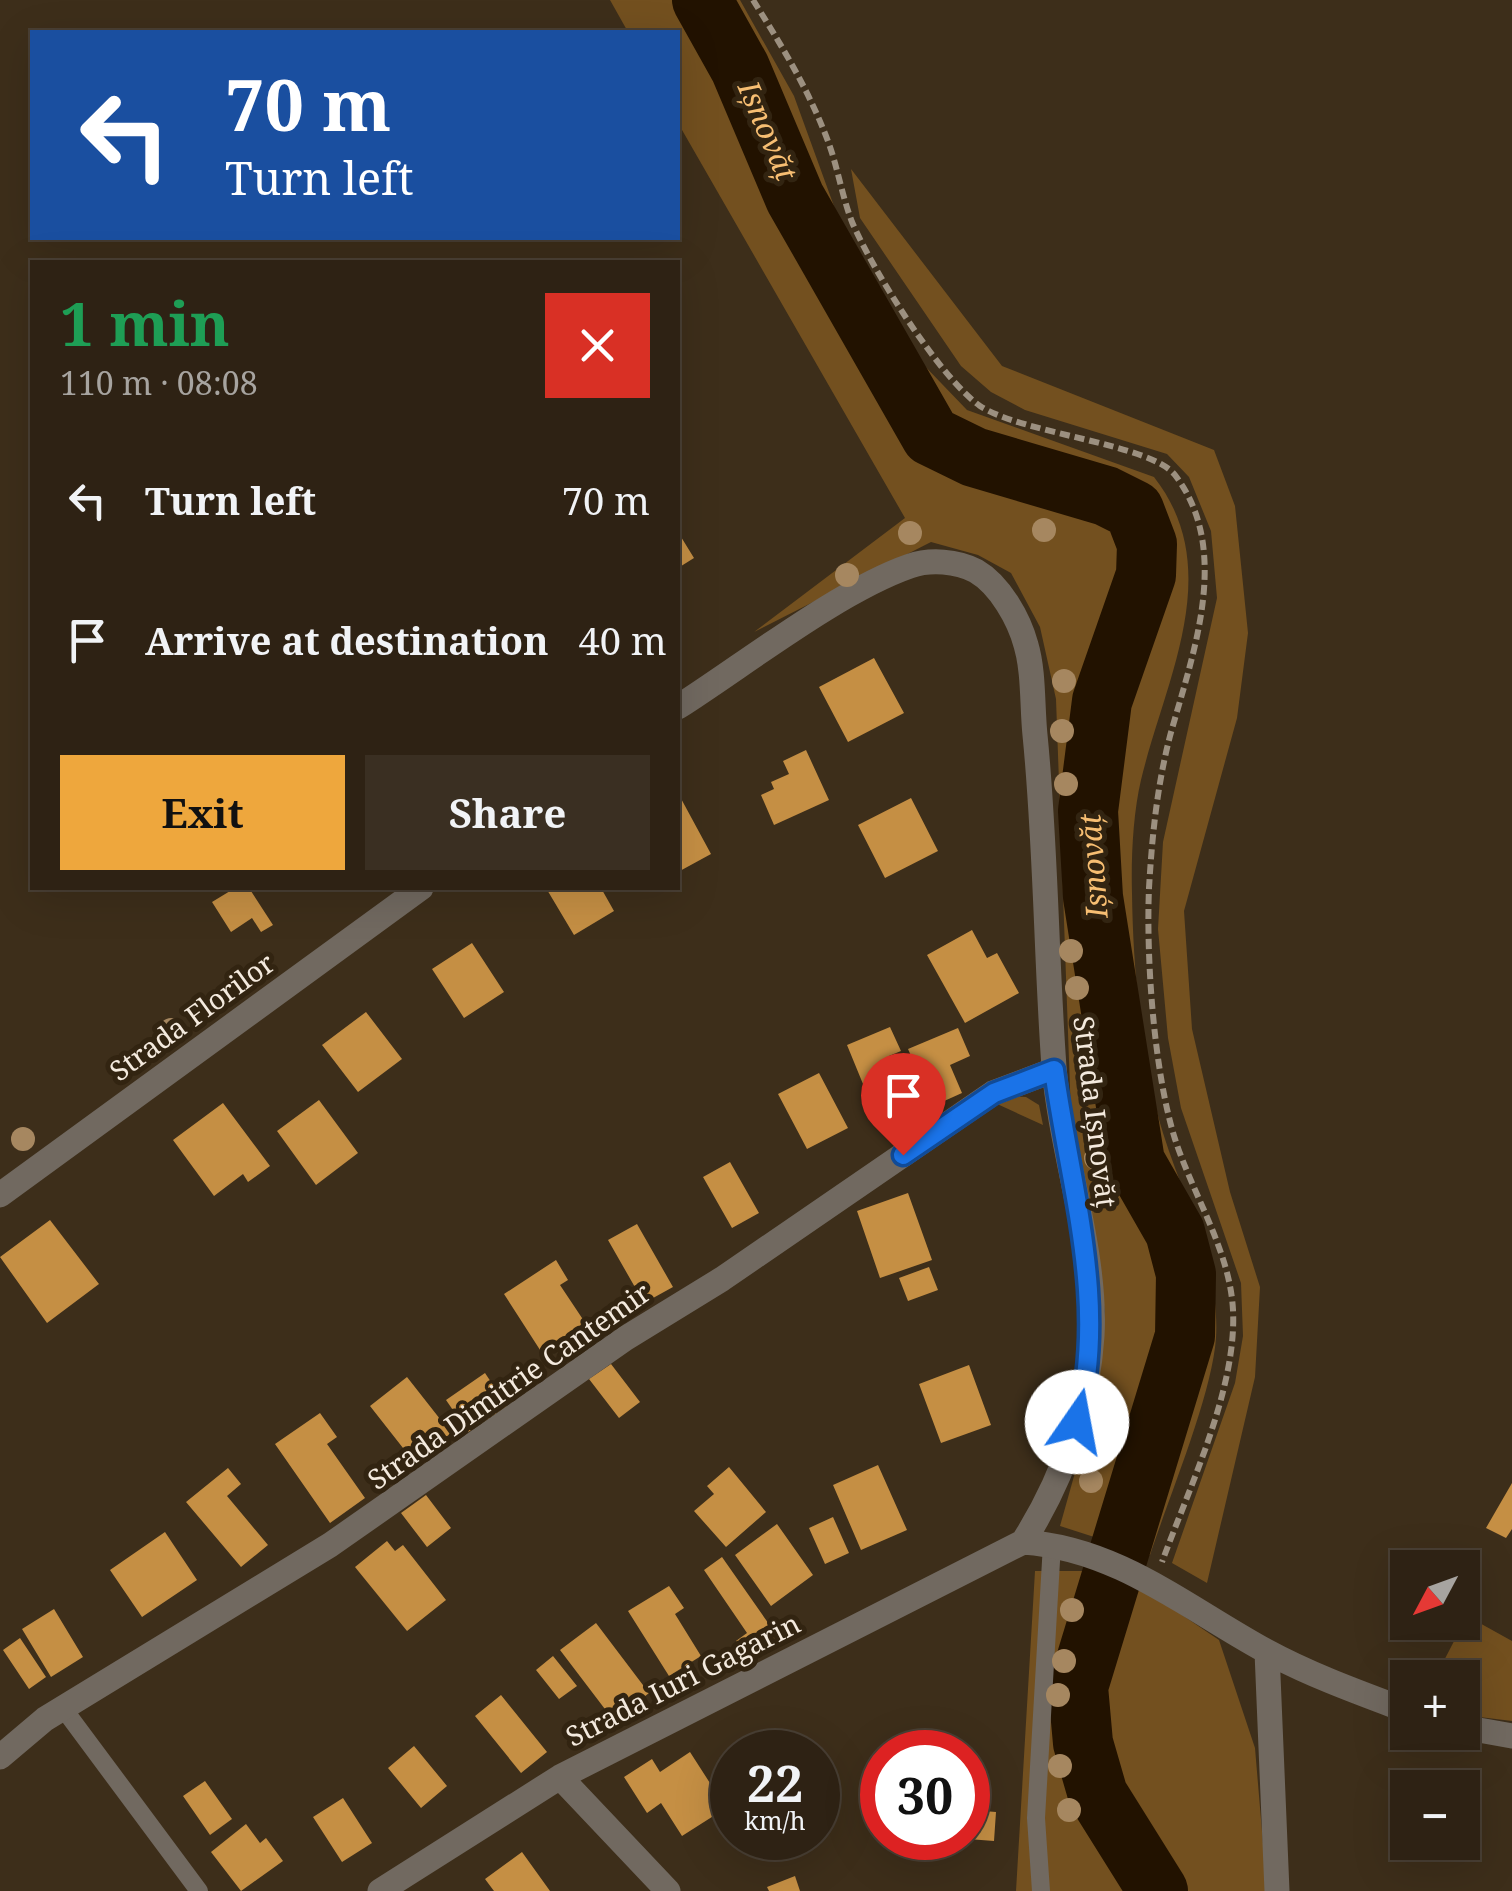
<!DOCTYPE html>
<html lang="en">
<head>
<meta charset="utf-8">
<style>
	body { margin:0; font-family:"Noto Serif",serif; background:#3a2f22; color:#f1f3f6; height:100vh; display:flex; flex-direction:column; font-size:38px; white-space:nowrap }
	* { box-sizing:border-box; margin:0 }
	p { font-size:32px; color:#a7a4a0 }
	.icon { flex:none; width:55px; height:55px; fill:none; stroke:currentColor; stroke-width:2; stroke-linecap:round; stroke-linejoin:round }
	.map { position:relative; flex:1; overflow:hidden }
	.details { position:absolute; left:30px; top:260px; width:650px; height:630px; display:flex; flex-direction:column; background:#2e2214; border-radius:0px; box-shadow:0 10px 40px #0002,0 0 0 2px #493f34 }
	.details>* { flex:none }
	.top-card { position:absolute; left:30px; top:30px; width:650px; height:210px; border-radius:0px; box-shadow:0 10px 40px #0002,0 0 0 2px #493f34; background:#1a4fa0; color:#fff; overflow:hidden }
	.needle { width:65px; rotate:229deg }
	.buttons { position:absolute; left:1390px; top:1550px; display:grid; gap:20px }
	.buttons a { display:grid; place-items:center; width:90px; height:90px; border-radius:0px; background:#2e2214; box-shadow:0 10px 40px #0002,0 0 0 2px #493f34; font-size:50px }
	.speed { position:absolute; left:710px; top:1730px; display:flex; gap:20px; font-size:50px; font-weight:700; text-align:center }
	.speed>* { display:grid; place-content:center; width:130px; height:130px; border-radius:50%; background:#2e2214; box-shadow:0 10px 40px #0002,0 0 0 2px #493f34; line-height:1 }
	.speed small { font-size:25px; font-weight:400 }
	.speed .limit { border:15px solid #d22; background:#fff; color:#111 }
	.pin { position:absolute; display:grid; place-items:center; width:85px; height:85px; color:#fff; margin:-102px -42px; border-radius:50% 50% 50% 0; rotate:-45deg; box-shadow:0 0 10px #0007 }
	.pin .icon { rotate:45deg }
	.me { position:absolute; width:110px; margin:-55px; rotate:12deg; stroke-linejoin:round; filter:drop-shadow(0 0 8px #0008) }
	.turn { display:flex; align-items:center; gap:35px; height:210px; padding:0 30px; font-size:45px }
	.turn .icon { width:130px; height:130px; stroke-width:2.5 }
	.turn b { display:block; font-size:70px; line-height:85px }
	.round { display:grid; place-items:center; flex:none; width:105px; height:105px; border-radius:0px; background:#3a2f22 }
	.head { display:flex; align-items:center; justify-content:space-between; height:170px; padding:0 30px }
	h1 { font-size:60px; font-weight:700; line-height:75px; color:#1e9e55 }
	.action { display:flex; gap:20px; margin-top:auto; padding:20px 30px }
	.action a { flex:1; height:115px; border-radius:0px; background:#eea73d; color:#111; font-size:40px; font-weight:700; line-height:115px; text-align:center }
	.action a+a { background:#3a2f22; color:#f1f3f6 }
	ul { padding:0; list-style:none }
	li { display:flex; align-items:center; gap:30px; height:140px; padding:0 30px }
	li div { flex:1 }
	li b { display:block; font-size:38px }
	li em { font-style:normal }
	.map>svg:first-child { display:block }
	.green { fill:#73501f }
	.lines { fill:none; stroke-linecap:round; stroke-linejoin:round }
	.river { stroke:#221200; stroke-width:60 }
	.building { fill:#c58f44 }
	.path { stroke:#9c9080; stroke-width:6; stroke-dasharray:10 5; stroke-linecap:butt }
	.service { stroke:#716960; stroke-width:18 }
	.minor { stroke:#716960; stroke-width:25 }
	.tree { fill:#a68760 }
	.route-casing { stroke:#114b97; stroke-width:25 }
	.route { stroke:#1a73e8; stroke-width:18 }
	.labels { text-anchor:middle; stroke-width:10; stroke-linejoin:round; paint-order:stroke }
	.street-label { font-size:28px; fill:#f4eade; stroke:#322411 }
	.water-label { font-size:30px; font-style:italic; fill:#f7be72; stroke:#322411 }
</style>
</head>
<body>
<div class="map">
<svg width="1512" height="1891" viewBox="0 0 1512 1891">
	<rect width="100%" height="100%" fill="#3d2e1a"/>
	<path class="green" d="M610 0H740L794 96 843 231 917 358 967 410 1154 477C1227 570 1165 680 1141 780 1133 814 1131 858 1132 893 1133 967 1141 1063 1163 1133 1184 1200 1220 1266 1216 1338 1212 1395 1169 1497 1150 1555L1060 1526 1096 1398 1105 1311 1071 1116 1056 699 1040 627 1011 573 978 555 931 542 754 632 905 518 678 123V32H628Z
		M851 169 1002 366 1214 450 1235 506 1248 633 1237 718 1184 911 1192 1029 1230 1192 1260 1287 1255 1377 1207 1583 1172 1563 1235 1383 1243 1336 1241 1283 1181 1108 1168 1038 1158 929 1163 842 1217 598 1211 531 1189 477 1167 454 1025 410 991 392 961 366 860 218Z
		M1010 1096 1026 1097 1039 1105 1043 1125 995 1103Z
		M1035 1571H1086L1154 1596 1219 1640 1255 1748 1267 1891H1016Z
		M1467 1616 1512 1641V1721L1463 1715 1462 1678H1435Z"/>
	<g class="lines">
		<path class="river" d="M702 0 740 68 795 198 931 436 974 457 1106 496 1134 510 1147 544 1146 575 1102 701 1088 811 1093 897 1135 1162 1175 1232 1186 1274 1185 1336 1078 1687 1083 1743 1098 1795 1158 1891"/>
	</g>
	<path class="building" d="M678 532 694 558 678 568Z
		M874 658 904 713 848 742 819 687Z
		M806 750 829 800 774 825 761 795 774 789 771 782 789 774 783 761Z
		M678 793 711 854 678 872Z
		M911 798 938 851 885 878 858 825Z
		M235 888H249L273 925 261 932 252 918 231 932 212 902Z
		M546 888H601L614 911 574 935Z
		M972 930 987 958 997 953 1019 993 965 1023 927 955Z
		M472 943 504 992 464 1018 432 969Z
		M366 1012 402 1059 358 1092 322 1045Z
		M890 1027 901 1051 889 1056 911 1110 879 1123 847 1045Z
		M958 1028 970 1056 950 1065 962 1093 933 1106 908 1049Z
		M819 1073 848 1128 807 1149 778 1094Z
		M319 1100 358 1153 316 1185 277 1131Z
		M223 1103 270 1166 248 1182 243 1174 214 1196 173 1140Z
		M730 1162 759 1213 732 1228 703 1177Z
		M908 1193 932 1260 880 1278 857 1211Z
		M50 1220 99 1284 47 1323 0 1257Z
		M637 1224 673 1287 644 1303 608 1240Z
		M556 1260 568 1280 560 1285 586 1324 542 1353 504 1294Z
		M929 1267 938 1290 908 1301 899 1278Z
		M611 1364 640 1402 619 1418 589 1379Z
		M969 1365 991 1425 941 1443 919 1384Z
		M485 1373 507 1406 468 1432 446 1400Z
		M407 1377 451 1433 414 1462 370 1406Z
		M320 1413 337 1437 327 1444 365 1498 330 1523 275 1444Z
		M878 1465 907 1530 861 1550 833 1485Z
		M729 1467 766 1512 726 1547 694 1511 714 1494 707 1486Z
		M228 1468 241 1484 227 1496 268 1545 241 1567 186 1502Z
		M1512 1483V1529L1506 1538 1486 1528Z
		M426 1495 451 1528 427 1547 401 1513Z
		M833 1517 849 1553 825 1564 809 1528Z
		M777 1524 813 1575 771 1606 735 1555Z
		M165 1532 197 1580 142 1617 110 1570Z
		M387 1541 395 1551 403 1545 446 1600 407 1631 355 1567Z
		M722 1557 780 1640 749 1661 736 1641 747 1633 704 1570Z
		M669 1586 684 1608 675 1614 701 1656 669 1676 628 1611Z
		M54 1609 83 1657 51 1677 22 1629Z
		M596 1623 649 1693 614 1721 560 1650Z
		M20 1638 46 1677 29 1689 3 1650Z
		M553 1656 577 1686 559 1699 536 1670Z
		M501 1695 547 1752 521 1773 475 1716Z
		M414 1746 447 1786 421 1808 388 1768Z
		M690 1752 726 1808 682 1836 661 1803 647 1813 624 1777 652 1759 660 1772Z
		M968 1768H975L971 1810 996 1812 994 1841 968 1839Z
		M205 1781 232 1819 210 1835 183 1796Z
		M343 1798 372 1843 342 1862 313 1817Z
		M246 1824 260 1843 266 1838 283 1861 241 1891 211 1852Z
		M522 1852 550 1891H494L485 1879Z
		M795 1876 800 1891H769L767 1887Z"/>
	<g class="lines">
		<path class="path" d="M753 0C782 46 810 92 829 144 838 169 842 196 852 222 872 269 939 377 980 406 1023 434 1151 444 1175 475 1233 551 1192 656 1170 736 1157 786 1152 837 1149 888 1146 959 1154 1072 1175 1139 1193 1195 1230 1251 1233 1310 1237 1389 1189 1488 1162 1562"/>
		<path class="service" d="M63 1708 199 1891
			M1041 1891 1036 1818 1052 1544"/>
		<path class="minor" d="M678 707C744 665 838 591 910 566 930 559 957 561 976 571 1000 585 1019 619 1026 645 1034 672 1032 706 1035 735 1046 845 1046 957 1054 1067 1061 1153 1097 1253 1092 1336 1087 1411 1063 1479 1023 1542
			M0 1195 421 888
			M1267 1652 1277 1891
			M1462 1727 1512 1736
			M0 1757 45 1719 330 1545 626 1338 722 1279 993 1093 1054 1070
			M560 1777 668 1891
			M380 1891 560 1777 1023 1542C1117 1548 1187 1608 1266 1651 1310 1675 1360 1693 1408 1711"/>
	</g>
	<g class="tree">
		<circle cx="1044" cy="530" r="12"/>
		<circle cx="910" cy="533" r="12"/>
		<circle cx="847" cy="575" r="12"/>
		<circle cx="1064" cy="681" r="12"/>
		<circle cx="1062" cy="731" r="12"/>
		<circle cx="1066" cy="784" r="12"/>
		<circle cx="1071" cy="951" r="12"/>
		<circle cx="1077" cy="988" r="12"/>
		<circle cx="171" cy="1030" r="12"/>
		<circle cx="23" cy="1139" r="12"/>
		<circle cx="1096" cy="1158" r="12"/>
		<circle cx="1091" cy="1481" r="12"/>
		<circle cx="1072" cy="1610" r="12"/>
		<circle cx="1064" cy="1661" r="12"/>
		<circle cx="1058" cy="1695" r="12"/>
		<circle cx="1060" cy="1766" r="12"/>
		<circle cx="1069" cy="1810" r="12"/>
	</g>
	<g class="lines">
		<g class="route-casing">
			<path id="route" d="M903 1155 994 1093 1054 1070C1070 1187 1109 1305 1077 1422"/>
		</g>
		<use href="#route" class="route"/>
	</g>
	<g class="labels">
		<g class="street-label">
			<text transform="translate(192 1017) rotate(-36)" y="10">Strada Florilor</text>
			<text transform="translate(1095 1112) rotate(83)" y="10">Strada Ișnovăț</text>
			<text transform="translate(509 1386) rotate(-35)" y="10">Strada Dimitrie Cantemir</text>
			<text transform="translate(683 1680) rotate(-27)" y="10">Strada Iuri Gagarin</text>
		</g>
		<g class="water-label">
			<text transform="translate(767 131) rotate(67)" y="10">Ișnovăț</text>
			<text transform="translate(1094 866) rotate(-94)" y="10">Ișnovăț</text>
		</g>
	</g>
</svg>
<div class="buttons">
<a><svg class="needle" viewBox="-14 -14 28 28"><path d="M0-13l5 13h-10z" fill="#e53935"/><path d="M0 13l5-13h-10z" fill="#a7a4a0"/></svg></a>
<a>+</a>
<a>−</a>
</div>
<div class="speed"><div>22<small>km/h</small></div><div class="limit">30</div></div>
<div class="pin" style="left:903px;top:1155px;background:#d93025"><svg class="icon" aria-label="arrive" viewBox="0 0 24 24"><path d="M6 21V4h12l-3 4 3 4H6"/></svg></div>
<svg class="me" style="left:1077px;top:1422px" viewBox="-20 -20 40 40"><circle r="19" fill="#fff"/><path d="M0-13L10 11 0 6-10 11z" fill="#1a73e8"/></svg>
<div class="top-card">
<div class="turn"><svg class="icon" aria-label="left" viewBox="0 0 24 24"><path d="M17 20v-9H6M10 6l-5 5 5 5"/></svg><div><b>70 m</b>Turn left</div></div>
</div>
<section class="details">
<div class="head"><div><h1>1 min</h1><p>110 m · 08:08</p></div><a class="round" style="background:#d93025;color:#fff"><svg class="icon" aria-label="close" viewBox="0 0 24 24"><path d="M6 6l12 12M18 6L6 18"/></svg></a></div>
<ul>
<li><svg class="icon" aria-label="left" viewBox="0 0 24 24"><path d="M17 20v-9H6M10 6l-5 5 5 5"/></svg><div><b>Turn left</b></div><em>70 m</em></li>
<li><svg class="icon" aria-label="arrive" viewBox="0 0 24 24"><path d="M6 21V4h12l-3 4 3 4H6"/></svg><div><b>Arrive at destination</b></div><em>40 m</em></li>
</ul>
<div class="action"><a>Exit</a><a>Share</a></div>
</section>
</div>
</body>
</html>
